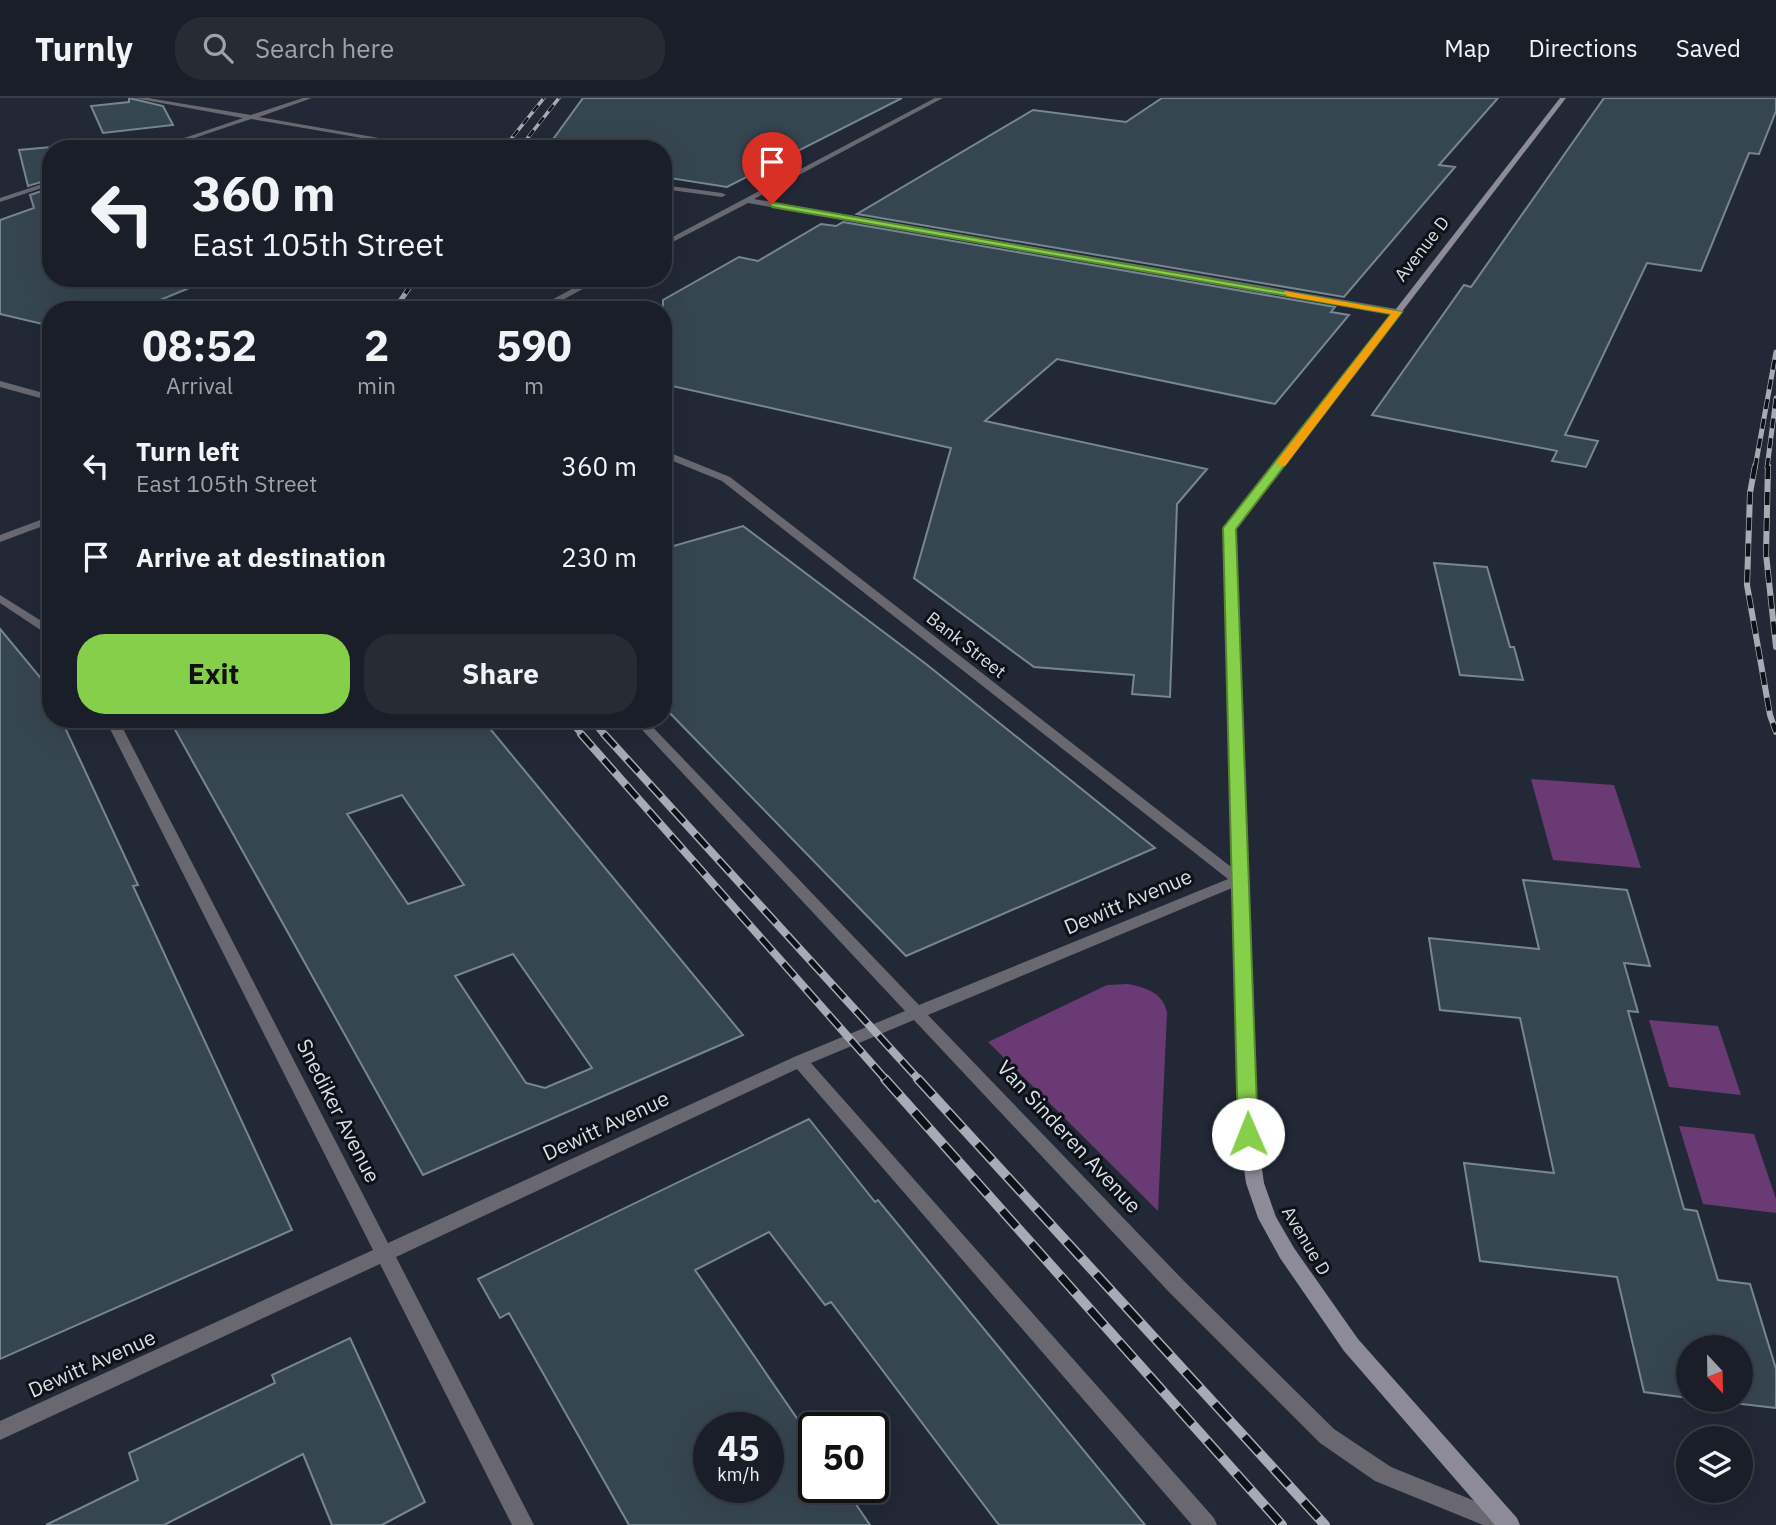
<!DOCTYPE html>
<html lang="en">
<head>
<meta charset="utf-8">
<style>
	body { margin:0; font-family:"IBM Plex Sans",sans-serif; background:#272b34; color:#f1f3f6; height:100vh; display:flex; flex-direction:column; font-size:26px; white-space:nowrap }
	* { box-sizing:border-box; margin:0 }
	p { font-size:23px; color:#9fa2a8 }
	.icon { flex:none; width:38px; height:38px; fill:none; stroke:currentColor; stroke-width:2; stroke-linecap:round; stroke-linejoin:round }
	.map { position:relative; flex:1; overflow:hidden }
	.sheet { position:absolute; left:42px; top:203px; width:630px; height:427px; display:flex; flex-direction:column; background:#1a1e28; border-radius:28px; box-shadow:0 7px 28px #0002,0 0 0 2px #383c45 }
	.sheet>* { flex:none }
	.top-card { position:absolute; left:42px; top:42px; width:630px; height:147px; border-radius:28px; box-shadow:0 7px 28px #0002,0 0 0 2px #383c45; background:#1a1e28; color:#f1f3f6; overflow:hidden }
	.needle { width:46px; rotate:158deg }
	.controls { position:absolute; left:1676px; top:1237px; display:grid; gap:14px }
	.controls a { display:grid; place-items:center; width:77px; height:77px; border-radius:50%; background:#1a1e28; box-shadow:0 7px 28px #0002,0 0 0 2px #383c45; font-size:35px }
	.speed { position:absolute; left:693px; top:1314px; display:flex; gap:14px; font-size:35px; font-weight:700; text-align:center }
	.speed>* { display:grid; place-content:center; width:91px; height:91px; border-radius:50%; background:#1a1e28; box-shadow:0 7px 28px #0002,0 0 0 2px #383c45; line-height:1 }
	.speed small { font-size:18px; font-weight:400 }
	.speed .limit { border:4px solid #111; border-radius:10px; background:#fff; color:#111 }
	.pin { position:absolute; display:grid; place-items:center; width:60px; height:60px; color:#fff; margin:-72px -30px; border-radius:50% 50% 50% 0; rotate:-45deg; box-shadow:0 0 7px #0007 }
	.pin .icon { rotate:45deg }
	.me { position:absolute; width:77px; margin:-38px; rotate:359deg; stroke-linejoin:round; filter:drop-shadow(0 0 5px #0008) }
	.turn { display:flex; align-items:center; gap:24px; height:147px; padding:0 35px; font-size:32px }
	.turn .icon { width:91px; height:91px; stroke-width:2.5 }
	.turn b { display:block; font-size:49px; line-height:60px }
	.eta { display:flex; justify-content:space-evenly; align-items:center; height:119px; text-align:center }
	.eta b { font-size:42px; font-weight:800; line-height:49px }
	.button { display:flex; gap:14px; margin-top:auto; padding:14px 35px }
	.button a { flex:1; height:80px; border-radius:28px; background:#86cf4b; color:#111; font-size:28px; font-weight:800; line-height:80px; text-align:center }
	.button a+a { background:#272b34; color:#f1f3f6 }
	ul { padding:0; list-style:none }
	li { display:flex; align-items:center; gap:21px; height:91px; padding:0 35px }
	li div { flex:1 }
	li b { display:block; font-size:26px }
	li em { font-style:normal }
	header { display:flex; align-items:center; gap:42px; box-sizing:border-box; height:98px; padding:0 35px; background:#1a1e28; border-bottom:2px solid #383c45 }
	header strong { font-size:33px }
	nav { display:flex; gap:38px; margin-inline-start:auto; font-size:24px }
	.search { width:490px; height:63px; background:#272b34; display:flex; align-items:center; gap:18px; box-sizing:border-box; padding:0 24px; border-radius:28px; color:#9fa2a8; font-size:26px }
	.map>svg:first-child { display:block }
	.green { fill:#6a3a75 }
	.building { fill:#364651; stroke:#768793; stroke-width:2; fill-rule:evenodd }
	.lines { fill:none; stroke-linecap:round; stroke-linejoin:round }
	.pedestrian { fill:#696870; fill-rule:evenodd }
	.minor { fill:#696870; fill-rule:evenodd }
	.secondary { fill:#8d8b98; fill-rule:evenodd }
	.rail-far4-casing { stroke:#a7abb6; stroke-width:3.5 }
	.rail-far3-casing { stroke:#a7abb6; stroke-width:5 }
	.rail-far2-casing { stroke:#a7abb6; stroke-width:6 }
	.rail-far1-casing { stroke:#a7abb6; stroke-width:8 }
	.rail-casing { stroke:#a7abb6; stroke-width:10 }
	.rail-far4 { stroke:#0e1117; stroke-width:2.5; stroke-dasharray:8; stroke-linecap:butt }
	.rail-far3 { stroke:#0e1117; stroke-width:3.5; stroke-dasharray:10; stroke-linecap:butt }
	.rail-far2 { stroke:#0e1117; stroke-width:4.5; stroke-dasharray:13; stroke-linecap:butt }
	.rail-far1 { stroke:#0e1117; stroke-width:5; stroke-dasharray:17; stroke-linecap:butt }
	.rail { stroke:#0e1117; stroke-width:7; stroke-dasharray:22; stroke-linecap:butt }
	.route { fill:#86cf4b; stroke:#578731; stroke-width:2 }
	.slow { fill:#f59e0b }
	.labels { text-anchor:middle; stroke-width:6; stroke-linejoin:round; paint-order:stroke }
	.street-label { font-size:18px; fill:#d9dde6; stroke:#0e1117 }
	.near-street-label { font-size:21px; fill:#d9dde6; stroke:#0e1117 }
</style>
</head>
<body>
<header>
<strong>Turnly</strong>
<div class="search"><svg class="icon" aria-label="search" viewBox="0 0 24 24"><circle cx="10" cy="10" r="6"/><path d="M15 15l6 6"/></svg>Search here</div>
<nav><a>Map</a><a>Directions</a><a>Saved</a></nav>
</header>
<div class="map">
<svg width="1776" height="1427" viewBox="0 0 1776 1427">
	<rect width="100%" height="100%" fill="#222836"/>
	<path class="green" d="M1531 681 1614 687 1641 770 1553 762Z
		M1127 886C1145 889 1164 895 1167 915L1158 1113 988 944 1107 887Z
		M1649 922 1718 928 1741 997 1669 989Z
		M1679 1028 1754 1036 1776 1101V1115L1703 1106Z"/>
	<path class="building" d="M129 0 163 8 173 27 103 35 91 8 129 4Z
		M583 0H902L727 89 663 79V51H546Z
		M1162 0H1498L1439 67 1455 69 1344 199 857 116 1033 12 1126 24Z
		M1604 0H1776V13L1759 56 1749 55 1701 173 1647 165 1565 337 1598 343 1586 369 1552 363 1557 353 1372 317 1464 187 1471 189Z
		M51 49V81L28 88 19 52Z
		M51 90V180L211 181 136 212H51V228L0 216V122L34 110 30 97Z
		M843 124 1335 209 1331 214 1349 217 1275 306 1057 261 985 323 1207 371 1177 406 1170 599 1132 596 1134 577 1034 569 914 480 951 350 663 286V202L739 159 758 163 821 126 836 128Z
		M743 428 926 566 1155 750 906 858 663 608V451Z
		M1434 465 1487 469 1510 549H1514L1523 582 1460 577Z
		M0 531 44 584 51 599V621H61L138 787 133 788 292 1132 0 1261Z
		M169 621H482L743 937 423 1077ZM402 697 464 787 408 806 347 716ZM513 856 592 970 545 990 526 985 455 878Z
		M1523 782 1627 792 1650 868 1624 865 1638 914 1628 913 1684 1111 1697 1113 1718 1182 1750 1186 1776 1271V1310L1707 1302H1741V1250H1689V1300L1644 1294 1617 1179 1480 1163 1464 1065 1554 1075 1520 920 1440 912 1429 840 1539 851Z
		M809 1021 875 1104 878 1102 1145 1427H999L831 1204 825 1207 769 1134 695 1172 814 1345V1390H845L870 1427H629L509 1215 500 1220 478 1181ZM709 1330H768V1390H709Z
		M350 1240 425 1404 382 1427H332L303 1356 164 1427H46L138 1382 129 1355 275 1285 272 1277Z"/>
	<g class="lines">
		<path class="pedestrian" d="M663 87 722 95 726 97 722 99 663 91Z"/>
		<path class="minor" d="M134 0H148L251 17 303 0H312L259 19 442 51H426L251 21 162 51H152L243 20Z
			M935 0H943L754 101 1397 211 1401 214 1397 217 748 105 663 149V144Z
			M51 83V87L0 104V100Z
			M592 180H603L544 212H533Z
			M0 283 51 297V303L0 289Z
			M663 352 730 379 1244 779 1246 782 1244 785 928 917 1183 1182 1334 1331 1391 1369 1512 1418 1514 1427H1483L1375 1383 1320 1345 1169 1194 914 922 811 965 1214 1420 1217 1427H1192L797 971 396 1159 534 1427H512L380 1166 0 1342V1323L373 1152 105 621H118L388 1145 794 959 905 913 632 621H645L919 907 1228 781 722 383 663 359Z
			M51 418V425L0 444V437Z
			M0 497 51 529V539L0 505Z"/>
		<path class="secondary" d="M1560 0H1566L1235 431 1257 1036 1264 1085 1276 1119 1294 1150 1358 1241 1517 1420 1520 1427H1495L1344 1253 1280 1160 1258 1120 1246 1085 1239 1036 1225 431Z"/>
		<g class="rail-far4-casing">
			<path id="rail-far4" d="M503 51 544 0
				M519 51 559 0"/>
		</g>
		<g class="rail-far3-casing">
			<path id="rail-far3" d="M394 212 416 180
				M1755 370 1776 254
				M1767 370 1776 300"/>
		</g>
		<g class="rail-far2-casing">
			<path id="rail-far2" d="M1755 368 1750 395 1747 487 1770 617 1776 634
				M1768 368 1766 456 1776 549
				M568 621 583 638
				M590 621 605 638"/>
		</g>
		<g class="rail-far1-casing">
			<path id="rail-far1" d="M581 636 887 983
				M604 636 920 983"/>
		</g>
		<g class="rail-casing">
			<path id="rail" d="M885 981 1282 1427
				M918 981 1325 1427"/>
		</g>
		<use href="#rail-far4" class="rail-far4"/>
		<use href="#rail-far3" class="rail-far3"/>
		<use href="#rail-far2" class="rail-far2"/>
		<use href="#rail-far1" class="rail-far1"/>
		<use href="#rail" class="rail"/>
	</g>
	<path class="route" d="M769 104 1402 214 1236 431 1258 1036 1255 1041H1241L1238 1036 1223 430 1391 216 772 109Z"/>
	<path class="slow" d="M1284 193 1402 214 1285 368H1277V363L1391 216 1287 198Z"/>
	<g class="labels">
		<g class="street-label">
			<text transform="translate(1422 151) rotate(-52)" y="6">Avenue D</text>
			<text transform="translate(966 547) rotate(38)" y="6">Bank Street</text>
			<text transform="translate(1306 1143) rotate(59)" y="6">Avenue D</text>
		</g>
		<g class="near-street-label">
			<text transform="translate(1128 804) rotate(-23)" y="7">Dewitt Avenue</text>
			<text transform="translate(338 1013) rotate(63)" y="7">Snediker Avenue</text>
			<text transform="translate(606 1028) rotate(-25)" y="7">Dewitt Avenue</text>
			<text transform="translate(1069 1039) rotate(47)" y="7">Van Sinderen Avenue</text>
			<text transform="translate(92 1266) rotate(-24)" y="7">Dewitt Avenue</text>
		</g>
	</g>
</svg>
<div class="controls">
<a><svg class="needle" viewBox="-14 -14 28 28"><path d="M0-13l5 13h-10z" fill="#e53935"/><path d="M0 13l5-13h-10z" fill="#9fa2a8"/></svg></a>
<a><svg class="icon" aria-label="layers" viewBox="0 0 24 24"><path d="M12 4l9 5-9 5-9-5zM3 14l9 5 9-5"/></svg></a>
</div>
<div class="speed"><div>45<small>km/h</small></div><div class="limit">50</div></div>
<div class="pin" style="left:772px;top:106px;background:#d93025"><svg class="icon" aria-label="arrive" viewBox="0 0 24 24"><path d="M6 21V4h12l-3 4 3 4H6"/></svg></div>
<svg class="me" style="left:1248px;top:1036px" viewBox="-20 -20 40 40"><circle r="19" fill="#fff"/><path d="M0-13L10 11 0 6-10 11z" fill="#86cf4b"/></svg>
<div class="top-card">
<div class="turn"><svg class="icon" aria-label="left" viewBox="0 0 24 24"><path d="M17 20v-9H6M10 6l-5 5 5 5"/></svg><div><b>360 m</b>East 105th Street</div></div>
</div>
<section class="sheet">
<div class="eta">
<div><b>08:52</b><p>Arrival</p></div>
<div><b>2</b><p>min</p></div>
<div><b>590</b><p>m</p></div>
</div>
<ul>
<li><svg class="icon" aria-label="left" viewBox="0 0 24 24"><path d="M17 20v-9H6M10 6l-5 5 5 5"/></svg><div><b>Turn left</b><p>East 105th Street</p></div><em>360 m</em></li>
<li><svg class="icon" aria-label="arrive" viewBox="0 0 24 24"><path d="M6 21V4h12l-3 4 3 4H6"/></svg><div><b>Arrive at destination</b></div><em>230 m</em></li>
</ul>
<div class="button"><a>Exit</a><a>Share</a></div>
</section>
</div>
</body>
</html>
